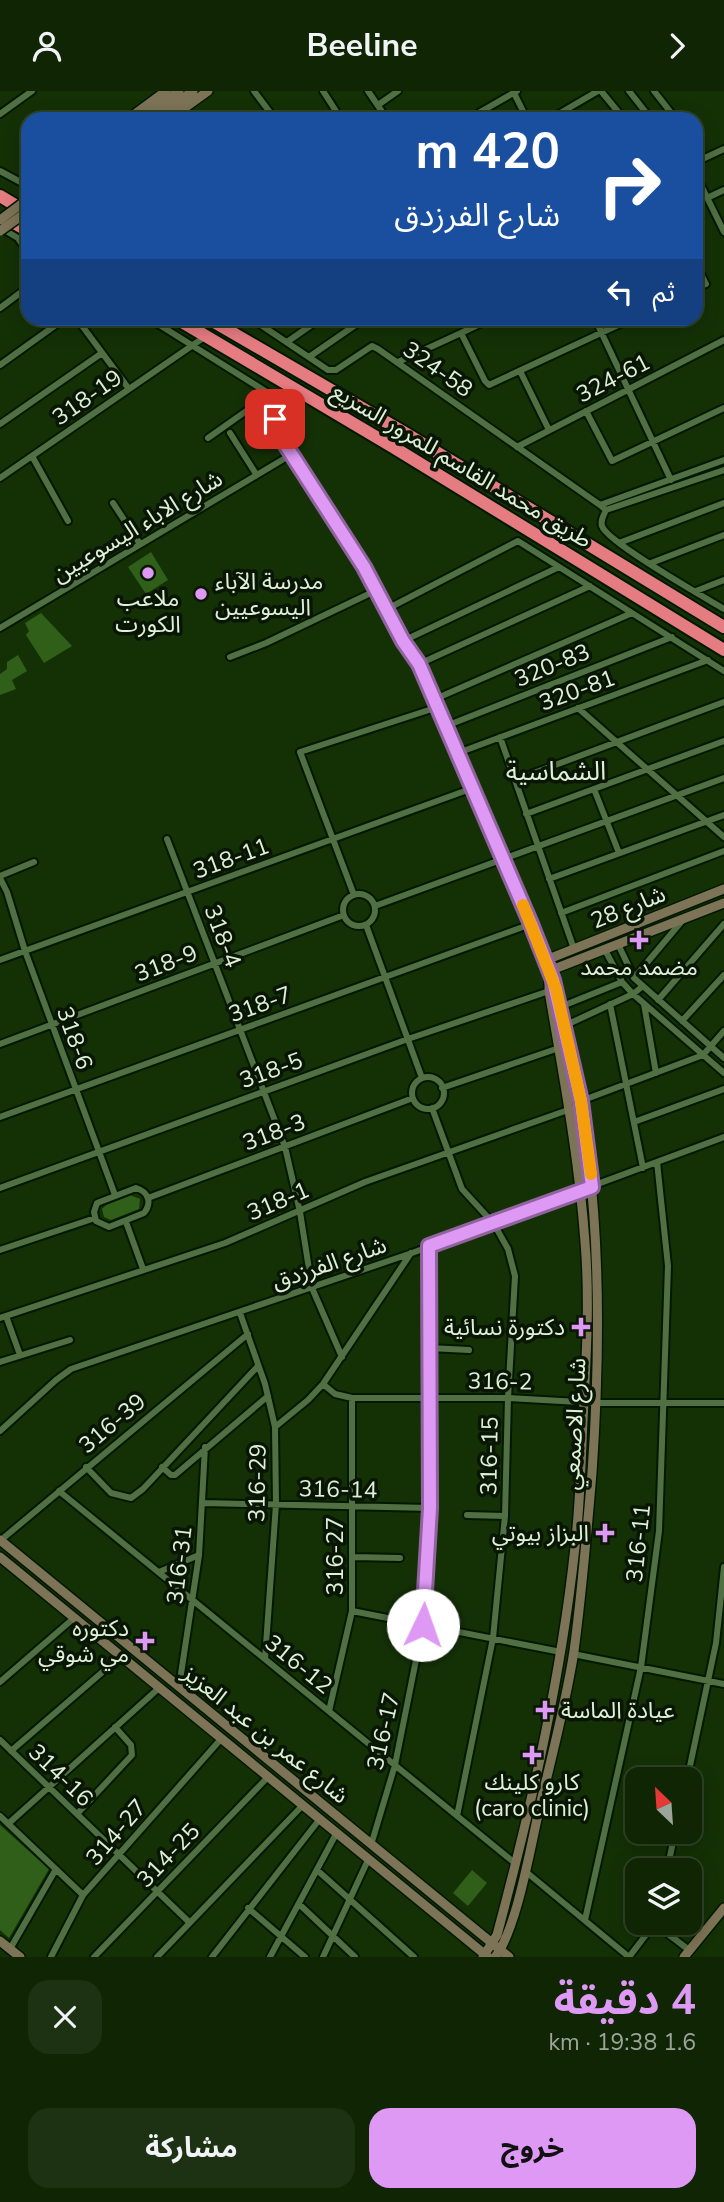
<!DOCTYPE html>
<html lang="ar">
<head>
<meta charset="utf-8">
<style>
	body { margin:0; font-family:"Nunito Sans","Noto Sans Arabic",sans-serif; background:#1d3113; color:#f1f3f6; direction:rtl; height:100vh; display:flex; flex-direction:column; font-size:26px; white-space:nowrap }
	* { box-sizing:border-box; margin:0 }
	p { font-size:23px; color:#9ba59a }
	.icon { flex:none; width:38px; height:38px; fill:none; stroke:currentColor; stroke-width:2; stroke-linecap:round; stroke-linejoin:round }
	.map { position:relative; height:1866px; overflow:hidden; direction:ltr }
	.side { display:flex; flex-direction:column; background:#0f2504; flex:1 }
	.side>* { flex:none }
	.top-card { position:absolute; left:21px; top:21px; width:682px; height:214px; border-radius:21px; box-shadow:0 4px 18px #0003,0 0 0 2px #2f4226; direction:rtl; background:#1a4fa0; color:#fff; overflow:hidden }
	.needle { width:46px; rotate:335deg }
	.controls { position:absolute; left:625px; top:1676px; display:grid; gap:14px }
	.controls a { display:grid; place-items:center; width:77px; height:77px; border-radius:14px; background:#0f2504; box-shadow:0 4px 18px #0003,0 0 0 2px #2f4226; font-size:35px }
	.pin { position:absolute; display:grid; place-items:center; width:60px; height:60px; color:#fff; margin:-30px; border-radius:14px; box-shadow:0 4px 10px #0006 }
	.me { position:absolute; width:77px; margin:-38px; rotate:3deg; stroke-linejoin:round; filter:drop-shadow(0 0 5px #0008) }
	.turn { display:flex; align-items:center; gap:24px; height:147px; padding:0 28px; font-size:32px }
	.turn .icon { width:91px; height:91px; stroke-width:2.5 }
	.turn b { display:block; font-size:49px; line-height:60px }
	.then { display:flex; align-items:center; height:66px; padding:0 28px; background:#0003; gap:14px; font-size:26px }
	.round { display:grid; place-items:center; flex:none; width:74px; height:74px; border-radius:21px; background:#1d3113 }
	.summary { display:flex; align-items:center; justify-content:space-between; height:119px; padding:0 28px }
	h1 { font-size:42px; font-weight:700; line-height:52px; color:#dd99f4 }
	.primary-button { display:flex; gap:14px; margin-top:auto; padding:14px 28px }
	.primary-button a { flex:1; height:80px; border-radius:21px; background:#dd99f4; color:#111; font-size:28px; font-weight:700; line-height:80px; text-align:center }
	.primary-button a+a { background:#1d3113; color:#f1f3f6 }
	header { display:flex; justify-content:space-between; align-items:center; height:91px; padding:0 28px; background:#0f2504; font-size:32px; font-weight:700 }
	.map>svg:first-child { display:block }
	.green { fill:#305f19 }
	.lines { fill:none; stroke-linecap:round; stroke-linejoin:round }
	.street-casing { stroke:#031800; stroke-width:10 }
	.secondary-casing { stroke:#031800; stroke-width:12 }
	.highway-casing { stroke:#031800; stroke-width:16 }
	.street { stroke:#506f43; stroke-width:6 }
	.secondary { stroke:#7d7356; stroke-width:9 }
	.highway { stroke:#e57c82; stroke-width:12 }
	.secondary-bridge-casing { stroke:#031800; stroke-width:12; stroke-linecap:butt }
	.secondary-bridge { stroke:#7d7356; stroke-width:9 }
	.route-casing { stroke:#90639f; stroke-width:18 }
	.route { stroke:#dd99f4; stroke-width:12 }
	.slow { stroke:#f59e0b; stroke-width:12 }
	.poi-dot { fill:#dd99f4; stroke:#091605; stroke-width:2.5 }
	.labels { text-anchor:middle; stroke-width:7; stroke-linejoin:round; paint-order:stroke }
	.street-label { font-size:23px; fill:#def0d7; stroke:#091605 }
	.poi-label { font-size:23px; fill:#def0d7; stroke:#091605 }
	.quarter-label { font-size:26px; fill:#def0d7; stroke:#091605 }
</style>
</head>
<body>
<header><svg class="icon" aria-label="forward" viewBox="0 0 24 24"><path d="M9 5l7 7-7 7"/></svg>Beeline<svg class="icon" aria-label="person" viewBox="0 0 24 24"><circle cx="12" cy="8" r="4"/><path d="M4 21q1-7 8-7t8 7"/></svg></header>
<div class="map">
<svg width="724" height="1866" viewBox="0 0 724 1866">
	<rect width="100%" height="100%" fill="#143106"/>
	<path class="green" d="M151 461 168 489 146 503 128 476Z
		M41 522 72 555 44 572 26 544 29 540 25 532Z
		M18 564 27 580 12 589 16 598 0 604V583L7 578V571Z
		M130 1104 140 1108 139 1118 111 1129 104 1126 102 1118 106 1114Z
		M0 1734 49 1778 9 1847 0 1839Z
		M472 1779 487 1792 468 1815 453 1802Z"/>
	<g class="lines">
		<g class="street-casing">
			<path id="street" d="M254 0 275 28
				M323 0 341 28
				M368 0 387 28
				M601 0 624 28
				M629 0 651 28
				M654 0 676 28
				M514 2 527 28
				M378 14 398 0
				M0 23 32 0
				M468 28 517 0
				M550 28 598 0
				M696 71 724 58
				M0 80 28 95
				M696 84 724 141
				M707 107 724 99
				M6 140 28 153
				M19 149 28 161
				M696 173 706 193 696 197
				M0 217 28 196
				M77 228 129 298
				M150 228 281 310 275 328 276 339 364 476 403 550 419 573 546 869
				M252 228 328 279H336L372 255 378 258 600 414 606 419C604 424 600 429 602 435 607 451 704 506 724 518
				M490 228 461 242 485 290 489 294 631 228
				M595 228 671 389
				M287 251 320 228
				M309 266 364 228
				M398 271 461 242
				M0 274 64 228
				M520 280 549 339
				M586 320 612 370 724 317
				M0 333 102 262
				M230 342 256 383
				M208 347 259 311 269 302
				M517 356 724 249
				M32 365 68 430
				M0 387 206 245
				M113 412 140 453
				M600 414 724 369
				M606 419 724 379
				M619 452 724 412
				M651 472 724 444
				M696 500 724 489
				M387 518 518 450 724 580
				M0 537 292 363
				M403 550 559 476
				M230 566 266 552 377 499
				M419 573 590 495
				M435 608 632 522
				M578 617 724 746
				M446 635 672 546
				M500 646 574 858
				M458 662 708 569
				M515 689 724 611
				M594 698 619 762
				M526 723 724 650
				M167 748 285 1056 300 1121 312 1197 342 1266
				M0 785 34 771
				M0 787 7 801 25 860 115 1104
				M549 788 724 724
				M343 819a16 16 0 1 1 32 0a16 16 0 1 1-32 0Z
				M354 804 300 661 438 616
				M375 815 724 687
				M561 822 724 760
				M366 834 422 987
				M618 853 634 887 724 967
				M605 859 622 891 633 903 724 982
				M0 869 473 697
				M634 887 682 830
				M658 909 724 833
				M610 913 643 1077
				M644 913 656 982
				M560 916 622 891
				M682 930 724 884
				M564 935 633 903 643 895
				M0 953 344 824
				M412 1002a16 16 0 1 1 32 0a16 16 0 1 1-32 0Z
				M442 997 559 957
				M581 1010 703 964 724 940
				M432 1017 462 1098 494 1133 508 1158 515 1185 508 1307 505 1425 493 1547 457 1725
				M0 1026 531 833
				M634 1031 724 998
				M0 1097 408 948 552 899
				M136 1097C149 1101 152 1112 144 1122L109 1136 96 1130 94 1121 97 1112Z
				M148 1107 413 1007
				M126 1131 143 1178
				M0 1159 95 1127
				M240 1222 265 1293 275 1336 276 1413 265 1568
				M6 1225 20 1264
				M0 1227 225 1152 365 1091 568 1019
				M429 1257 469 1259
				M0 1271 70 1249
				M323 1293 335 1303 352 1307H508L597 1312H724
				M275 1336 308 1309 323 1293 411 1162
				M0 1340 56 1289 71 1278 412 1162 724 1046
				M86 1376 111 1402 131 1407 143 1398 258 1275
				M162 1376 171 1384H175L268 1305
				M59 1400 516 1773
				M203 1412 430 1417
				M467 1424 505 1425
				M1 1449 248 1243
				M353 1466 400 1467
				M159 1481 199 1464
				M352 1520 561 1561
				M573 1563 724 1593
				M0 1591 74 1527
				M179 1596 199 1464 205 1356
				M329 1620 352 1520V1307
				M0 1649 189 1831
				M11 1660 121 1565
				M687 1689 716 1552 724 1476
				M77 1723 132 1664 131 1654 115 1636
				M0 1725 83 1804
				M8 1733 159 1597
				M371 1754 395 1674 423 1534 430 1417 429 1155
				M317 1779 414 1866
				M525 1780 629 1866
				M667 1780 675 1741
				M299 1813 355 1866
				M248 1817 305 1866
				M585 1829 641 1576 659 1440 668 1175 657 1071
				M655 1833 689 1859
				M10 1858 56 1778
				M51 1866 83 1804 221 1648
				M94 1866 268 1686
				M157 1866 302 1715
				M212 1866 319 1729
				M270 1866 336 1743
				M323 1866 368 1769
				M629 1866 655 1832"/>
		</g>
		<g class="secondary-casing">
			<path id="secondary" d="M128 28 166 0
				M140 28 179 0
				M154 28 193 0
				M169 28 208 0
				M549 880 724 812
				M0 1449 509 1866
				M0 1466 488 1866
				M0 1850 20 1866
				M483 1866 497 1844C531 1717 561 1587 575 1456 580 1415 581 1372 583 1330 586 1270 590 1211 585 1151 579 1067 563 983 549 900V885
				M495 1866C517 1839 531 1752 540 1715 552 1664 566 1612 574 1560 582 1501 587 1441 592 1382 604 1209 600 1035 546 869L724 798
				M684 1866 724 1817"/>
		</g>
		<g class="highway-casing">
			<path id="highway" d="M0 105 15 114
				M16 133 28 140
				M177 228 393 356 724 559
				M209 228 405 342 724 536"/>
		</g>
		<use href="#street" class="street"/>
		<use href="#secondary" class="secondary"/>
		<use href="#highway" class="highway"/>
		<g class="secondary-bridge-casing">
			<path id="secondary-bridge" d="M0 129 28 108
				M0 140 28 120"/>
		</g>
		<use href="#secondary-bridge" class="secondary-bridge"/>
	</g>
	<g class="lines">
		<g class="route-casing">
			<path id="route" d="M275 328 276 339 364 476 403 550 419 573 531 833 553 889 581 1010 592 1096 429 1155 430 1417 423 1534"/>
		</g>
		<use href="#route" class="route"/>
		<path class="slow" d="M523 814 556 898 581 1010 591 1083"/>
	</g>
	<g class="poi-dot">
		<circle cx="148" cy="482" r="7"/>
		<circle cx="201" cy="503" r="7"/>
		<path d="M635.5 838.5h7v7h7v7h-7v7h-7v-7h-7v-7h7z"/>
		<path d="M577.5 1225.5h7v7h7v7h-7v7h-7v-7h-7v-7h7z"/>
		<path d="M601.5 1431.5h7v7h7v7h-7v7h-7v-7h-7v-7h7z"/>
		<path d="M141.5 1539.5h7v7h7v7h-7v7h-7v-7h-7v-7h7z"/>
		<path d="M541.5 1608.5h7v7h7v7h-7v7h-7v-7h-7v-7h7z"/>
		<path d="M528.5 1653.5h7v7h7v7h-7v7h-7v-7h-7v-7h7z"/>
	</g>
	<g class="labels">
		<g class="street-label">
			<text transform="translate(438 278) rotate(35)" y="8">324-58</text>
			<text transform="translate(613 287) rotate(-27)" y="8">324-61</text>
			<text transform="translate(87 306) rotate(-35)" y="8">318-19</text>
			<text transform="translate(462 374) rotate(31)" y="8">طريق محمد القاسم للمرور السريع</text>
			<text transform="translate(137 435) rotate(-31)" y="8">شارع الاباء اليسوعيين</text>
			<text transform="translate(552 574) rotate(-22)" y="8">320-83</text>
			<text transform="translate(577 599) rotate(-20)" y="8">320-81</text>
			<text transform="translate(231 767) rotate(-20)" y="8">318-11</text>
			<text transform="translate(628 816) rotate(-22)" y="8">شارع 28</text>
			<text transform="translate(223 845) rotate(69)" y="8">318-4</text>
			<text transform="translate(166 872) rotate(-21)" y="8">318-9</text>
			<text transform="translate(260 913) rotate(-20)" y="8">318-7</text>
			<text transform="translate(75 947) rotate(70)" y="8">318-6</text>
			<text transform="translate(271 979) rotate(-20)" y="8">318-5</text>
			<text transform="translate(274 1041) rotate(-21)" y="8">318-3</text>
			<text transform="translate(278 1110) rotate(-23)" y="8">318-1</text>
			<text transform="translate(329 1172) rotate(-19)" y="8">شارع الفرزدق</text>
			<text transform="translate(500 1290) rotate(1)" y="8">316-2</text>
			<text transform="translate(112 1332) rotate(-40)" y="8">316-39</text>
			<text transform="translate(574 1333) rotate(-87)" y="8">شارع الاصمعي</text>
			<text transform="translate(489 1365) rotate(-89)" y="8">316-15</text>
			<text transform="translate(257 1392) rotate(-89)" y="8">316-29</text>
			<text transform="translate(338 1398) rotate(1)" y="8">316-14</text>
			<text transform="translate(638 1452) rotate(-84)" y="8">316-11</text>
			<text transform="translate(335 1465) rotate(-90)" y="8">316-27</text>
			<text transform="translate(179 1474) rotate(-83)" y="8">316-31</text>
			<text transform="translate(299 1573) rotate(39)" y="8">316-12</text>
			<text transform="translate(383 1640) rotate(-77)" y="8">316-17</text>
			<text transform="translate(266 1643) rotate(39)" y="8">شارع عمر بن عبد العزيز</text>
			<text transform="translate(61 1684) rotate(44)" y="8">314-16</text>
			<text transform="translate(116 1741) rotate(-49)" y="8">314-27</text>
			<text transform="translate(168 1764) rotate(-46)" y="8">314-25</text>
		</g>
		<g class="poi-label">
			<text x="215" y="498" text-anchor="start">مدرسة الآباء<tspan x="215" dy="26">اليسوعيين</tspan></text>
			<text x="148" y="515">ملاعب<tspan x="148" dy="26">الكورت</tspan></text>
			<text x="639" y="884">مضمد محمد</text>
			<text x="565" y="1244" text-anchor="end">دكتورة نسائية</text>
			<text x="589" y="1450" text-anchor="end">البزاز بيوتي</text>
			<text x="129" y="1545" text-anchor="end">دكتوره<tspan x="129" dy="26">مي شوقي</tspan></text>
			<text x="561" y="1627" text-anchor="start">عيادة الماسة</text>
			<text x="532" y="1699">كارو كلينك<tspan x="532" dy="26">(caro clinic)</tspan></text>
		</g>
		<g class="quarter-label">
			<text x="556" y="689">الشماسية</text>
		</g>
	</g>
</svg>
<div class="controls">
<a><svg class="needle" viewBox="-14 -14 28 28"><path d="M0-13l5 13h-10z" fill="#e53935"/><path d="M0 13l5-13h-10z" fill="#9ba59a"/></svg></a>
<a><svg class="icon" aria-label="layers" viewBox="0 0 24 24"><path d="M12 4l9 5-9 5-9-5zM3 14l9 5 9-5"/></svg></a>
</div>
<div class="pin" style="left:275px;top:328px;background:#d93025"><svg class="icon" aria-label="arrive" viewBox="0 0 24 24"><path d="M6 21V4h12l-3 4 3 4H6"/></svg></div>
<svg class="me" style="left:423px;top:1534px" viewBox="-20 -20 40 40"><circle r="19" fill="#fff"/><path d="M0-13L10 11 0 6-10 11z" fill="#dd99f4"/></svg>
<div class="top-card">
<div class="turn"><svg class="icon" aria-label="right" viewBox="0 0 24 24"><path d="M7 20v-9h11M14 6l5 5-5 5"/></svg><div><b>420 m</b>شارع الفرزدق</div></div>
<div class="then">ثم<svg class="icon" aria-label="left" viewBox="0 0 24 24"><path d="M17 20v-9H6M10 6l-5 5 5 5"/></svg></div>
</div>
</div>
<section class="side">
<div class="summary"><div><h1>4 دقيقة</h1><p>1.6 km · 19:38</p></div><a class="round"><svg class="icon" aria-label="close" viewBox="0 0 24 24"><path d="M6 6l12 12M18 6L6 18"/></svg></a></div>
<div class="primary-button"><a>خروج</a><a>مشاركة</a></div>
</section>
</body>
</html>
